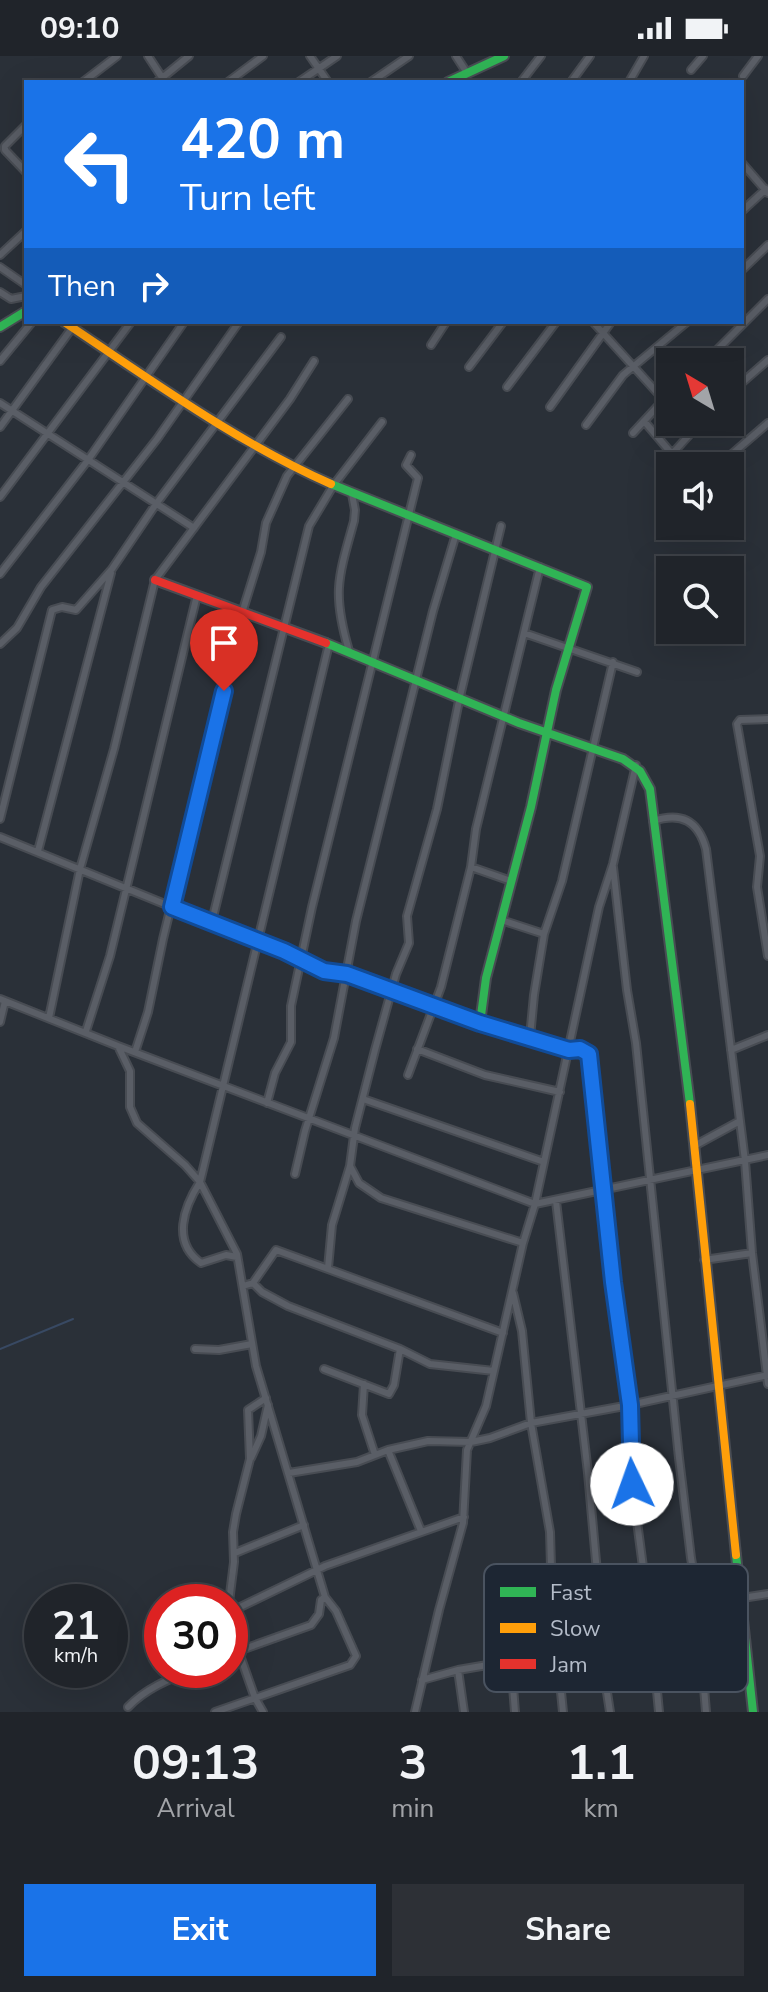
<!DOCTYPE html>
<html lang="en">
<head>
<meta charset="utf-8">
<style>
	body { margin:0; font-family:"Nunito Sans",sans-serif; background:#2d3036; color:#f1f3f6; height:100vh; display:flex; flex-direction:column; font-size:30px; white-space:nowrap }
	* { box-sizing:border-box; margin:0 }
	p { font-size:26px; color:#a2a4a8 }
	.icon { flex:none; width:44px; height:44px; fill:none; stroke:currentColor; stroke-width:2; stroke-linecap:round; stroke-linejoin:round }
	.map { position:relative; height:1656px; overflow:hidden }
	.drawer { display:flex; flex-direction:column; background:#20242a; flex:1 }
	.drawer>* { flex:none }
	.top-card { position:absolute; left:24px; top:24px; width:720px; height:244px; border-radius:0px; box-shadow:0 8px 32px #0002,0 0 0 2px #3d4147; background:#1a73e8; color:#fff; overflow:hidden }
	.needle { width:52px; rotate:322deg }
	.buttons { position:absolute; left:656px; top:292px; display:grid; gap:16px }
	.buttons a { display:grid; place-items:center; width:88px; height:88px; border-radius:0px; background:#20242a; box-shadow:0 8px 32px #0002,0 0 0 2px #3d4147; font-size:40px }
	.speed { position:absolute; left:24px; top:1528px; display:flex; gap:16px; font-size:40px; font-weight:700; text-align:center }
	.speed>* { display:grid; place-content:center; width:104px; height:104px; border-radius:50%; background:#20242a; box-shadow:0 8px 32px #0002,0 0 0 2px #3d4147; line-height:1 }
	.speed small { font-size:20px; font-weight:400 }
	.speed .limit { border:12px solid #d22; background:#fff; color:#111 }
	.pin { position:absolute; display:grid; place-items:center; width:68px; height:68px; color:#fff; margin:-82px -34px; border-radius:50% 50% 50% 0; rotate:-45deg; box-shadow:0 0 8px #0007 }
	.pin .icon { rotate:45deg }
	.me { position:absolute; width:88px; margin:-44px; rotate:357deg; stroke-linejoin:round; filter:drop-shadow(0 0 6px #0008) }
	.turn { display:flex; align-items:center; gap:28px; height:168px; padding:0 24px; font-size:36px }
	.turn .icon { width:104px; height:104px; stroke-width:2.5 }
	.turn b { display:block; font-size:56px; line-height:68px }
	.then { display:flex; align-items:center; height:76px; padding:0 24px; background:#0003; gap:16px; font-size:30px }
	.eta { display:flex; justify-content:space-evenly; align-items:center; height:136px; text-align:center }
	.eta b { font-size:48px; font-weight:700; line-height:56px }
	.primary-button { display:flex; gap:16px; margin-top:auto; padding:16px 24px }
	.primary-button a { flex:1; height:92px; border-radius:0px; background:#1a73e8; color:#fff; font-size:32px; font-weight:700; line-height:92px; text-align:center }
	.primary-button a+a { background:#2d3036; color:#f1f3f6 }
	.status { display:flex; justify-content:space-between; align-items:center; height:56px; padding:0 40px; background:#20242a; direction:ltr }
	.status svg { height:22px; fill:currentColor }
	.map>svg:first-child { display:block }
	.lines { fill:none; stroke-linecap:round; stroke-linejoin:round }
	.stream { stroke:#384963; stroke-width:2 }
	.street-casing { stroke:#484c53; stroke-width:10 }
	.fast-casing { stroke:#484c53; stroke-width:12 }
	.slow-casing { stroke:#484c53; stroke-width:12 }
	.jam-casing { stroke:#484c53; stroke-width:12 }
	.street { stroke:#5a5e66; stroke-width:6 }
	.fast { stroke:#30b455; stroke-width:8 }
	.slow { stroke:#ff9f0a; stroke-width:8 }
	.jam { stroke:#e5322d; stroke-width:8 }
	.route-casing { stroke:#114b97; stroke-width:20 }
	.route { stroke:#1a73e8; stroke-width:14 }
	.key { fill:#1d2633; stroke:#4a5360; stroke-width:2 }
	.key-label { font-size:22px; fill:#b4bcc9 }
</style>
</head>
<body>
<div class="status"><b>09:10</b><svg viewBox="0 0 49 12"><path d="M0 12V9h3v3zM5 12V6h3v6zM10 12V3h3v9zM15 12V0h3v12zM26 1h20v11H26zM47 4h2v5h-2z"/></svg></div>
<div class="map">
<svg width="768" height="1656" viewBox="0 0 768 1656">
	<rect width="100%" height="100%" fill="#2a3038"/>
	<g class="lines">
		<path class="stream" d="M0 1293 73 1263"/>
		<g class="street-casing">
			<path id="street" d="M148 0 165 26
				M310 0 328 26
				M456 0 467 17
				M691 14 703 0
				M743 20 758 0
				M83 26 117 0
				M157 26 189 0
				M228 26 263 0
				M299 26 337 0
				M371 26 409 0
				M521 26 541 0
				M571 26 590 0
				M629 26 644 0
				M26 69 5 90V94L26 116
				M742 107 768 137
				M742 155 766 133
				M0 199 26 175
				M0 211 26 229
				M742 214 768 189
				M0 236 11 243 26 240
				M593 266 663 343
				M431 289 446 266
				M0 305 32 266
				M705 306 768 243
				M469 311 503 266
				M507 331 556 266
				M730 337 768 304
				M0 347 194 472
				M550 351 611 266
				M644 365 672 398 701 366
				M586 369 623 319 687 266
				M0 371 72 272
				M633 377 670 337
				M718 410 768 367
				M0 441 131 266
				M0 518 88 404 184 266
				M524 577 637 616
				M0 588 17 572 41 531 157 383 239 266
				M349 595C332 537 338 522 354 465L355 454 352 438
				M768 663 740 664 737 668 760 800 757 831 768 900
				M0 763 52 554 62 551 76 554 112 513 156 448 281 281
				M653 765C681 756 698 764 706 793L745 1105 752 1197 768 1328
				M0 781 172 851 212 865 303 903 324 915 347 918 480 967 588 997 613 1226 630 1349 633 1435 651 1572 659 1656
				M38 795 111 517
				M471 811 511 825
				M613 811 627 934 636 987 679 1402 691 1502 702 1565 701 1594 706 1656
				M501 864 544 878
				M212 865 309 470 333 430 382 366
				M0 943 118 990 130 1015V1051L137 1067 185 1109 200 1126 237 1198 256 1310 325 1541 336 1555 356 1600 350 1609 215 1656
				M49 962 80 813 114 693 155 524 290 343 314 305
				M0 966 5 945
				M86 975 110 900 197 539
				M530 981 534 939 544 878 562 825 613 606
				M118 990 535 1148 599 851 613 808 636 709
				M417 993 485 1019 560 1036
				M731 994 768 979
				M135 996 148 956 163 883 242 557 261 496 266 467 287 420 348 343
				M408 1019 441 931 471 811 476 773 540 511
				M363 1043 544 1106
				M267 1047 275 1017 291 986V950L312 851 417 426 418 422 406 409 411 399
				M694 1090 740 1065
				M350 1110 359 1127 381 1142 523 1187
				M295 1118 305 1075 334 982 356 865 433 555 456 478
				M556 1145 588 1417 600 1549 599 1584 610 1656
				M237 1201 226 1199 201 1207C171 1186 184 1151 200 1126L329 588
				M704 1204 752 1197
				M328 1212 332 1169 350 1110 355 1072 375 994 396 918 409 887 407 860 437 753 460 640 501 470
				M253 1227 262 1236 288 1250 400 1293 430 1308 494 1315
				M243 1230 253 1227 276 1194 503 1277
				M513 1237 522 1275 531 1367 550 1476 552 1545 563 1656
				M195 1293 219 1294 252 1288
				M324 1313 389 1338 394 1329 400 1293
				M364 1328 362 1359 375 1399
				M388 1394 421 1475
				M251 1402 261 1380 268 1349
				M289 1417 357 1406 388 1394 428 1385 471 1386 490 1382 531 1367 630 1349 768 1319
				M235 1497 304 1469
				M229 1546 234 1506 233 1476 236 1458 250 1403 248 1354 266 1342
				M230 1556 325 1510 464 1461
				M230 1571 255 1642 263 1656
				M230 1598 311 1569 319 1558 321 1544 325 1541
				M511 1605 515 1656
				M458 1614 464 1656
				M422 1624 458 1614 511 1605 651 1572 742 1542 768 1538
				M128 1651C145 1633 169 1623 192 1614
				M415 1656 439 1554 463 1467 467 1394 486 1350 523 1187 535 1148 768 1099"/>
		</g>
		<g class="fast-casing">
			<path id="fast" d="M448 26 504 0
				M0 271 26 255
				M331 428 587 531 556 634 531 751 486 922 480 967
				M326 587 519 667 623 703 640 715 650 733 690 1048
				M736 1499 753 1656"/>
		</g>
		<g class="slow-casing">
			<path id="slow" d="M64 266C150 323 236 386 331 428
				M690 1048 736 1499"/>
		</g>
		<g class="jam-casing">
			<path id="jam" d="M155 524 326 587"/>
		</g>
		<use href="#street" class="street"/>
		<use href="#fast" class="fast"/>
		<use href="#slow" class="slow"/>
		<use href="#jam" class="jam"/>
	</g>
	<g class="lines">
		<g class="route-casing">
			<path id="route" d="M224 635 172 851 284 895 324 915 347 918 480 967 569 994 580 993 589 998 613 1226 630 1349 632 1428"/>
		</g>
		<use href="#route" class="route"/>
	</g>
	<rect x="484" y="1508" width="264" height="128" rx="12" class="key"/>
	<rect x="500" y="1531" width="36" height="10" fill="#30b455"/>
	<rect x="500" y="1567" width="36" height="10" fill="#ff9f0a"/>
	<rect x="500" y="1603" width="36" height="10" fill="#e5322d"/>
	<g class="key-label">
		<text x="550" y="1544">Fast</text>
		<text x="550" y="1580">Slow</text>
		<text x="550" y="1616">Jam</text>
	</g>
</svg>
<div class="buttons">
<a><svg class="needle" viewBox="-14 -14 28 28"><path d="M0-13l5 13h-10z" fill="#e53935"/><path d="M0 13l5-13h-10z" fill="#a2a4a8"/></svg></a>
<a><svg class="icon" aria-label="sound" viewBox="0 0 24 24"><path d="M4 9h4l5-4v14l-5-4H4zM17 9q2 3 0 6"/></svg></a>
<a><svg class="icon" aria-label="search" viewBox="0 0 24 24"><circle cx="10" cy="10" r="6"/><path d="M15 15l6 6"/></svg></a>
</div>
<div class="speed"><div>21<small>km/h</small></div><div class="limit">30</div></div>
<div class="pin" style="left:224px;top:635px;background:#d93025"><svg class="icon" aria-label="arrive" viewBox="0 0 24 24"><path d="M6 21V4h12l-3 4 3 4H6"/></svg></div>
<svg class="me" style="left:632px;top:1428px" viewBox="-20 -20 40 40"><circle r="19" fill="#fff"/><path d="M0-13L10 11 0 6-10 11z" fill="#1a73e8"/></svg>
<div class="top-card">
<div class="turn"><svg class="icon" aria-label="left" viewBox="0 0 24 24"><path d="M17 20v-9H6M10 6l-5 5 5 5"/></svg><div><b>420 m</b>Turn left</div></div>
<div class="then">Then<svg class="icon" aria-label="right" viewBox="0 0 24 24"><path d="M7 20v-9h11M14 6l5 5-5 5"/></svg></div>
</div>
</div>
<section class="drawer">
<div class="eta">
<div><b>09:13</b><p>Arrival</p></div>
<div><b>3</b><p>min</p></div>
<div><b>1.1</b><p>km</p></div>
</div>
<div class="primary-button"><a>Exit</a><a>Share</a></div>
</section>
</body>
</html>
